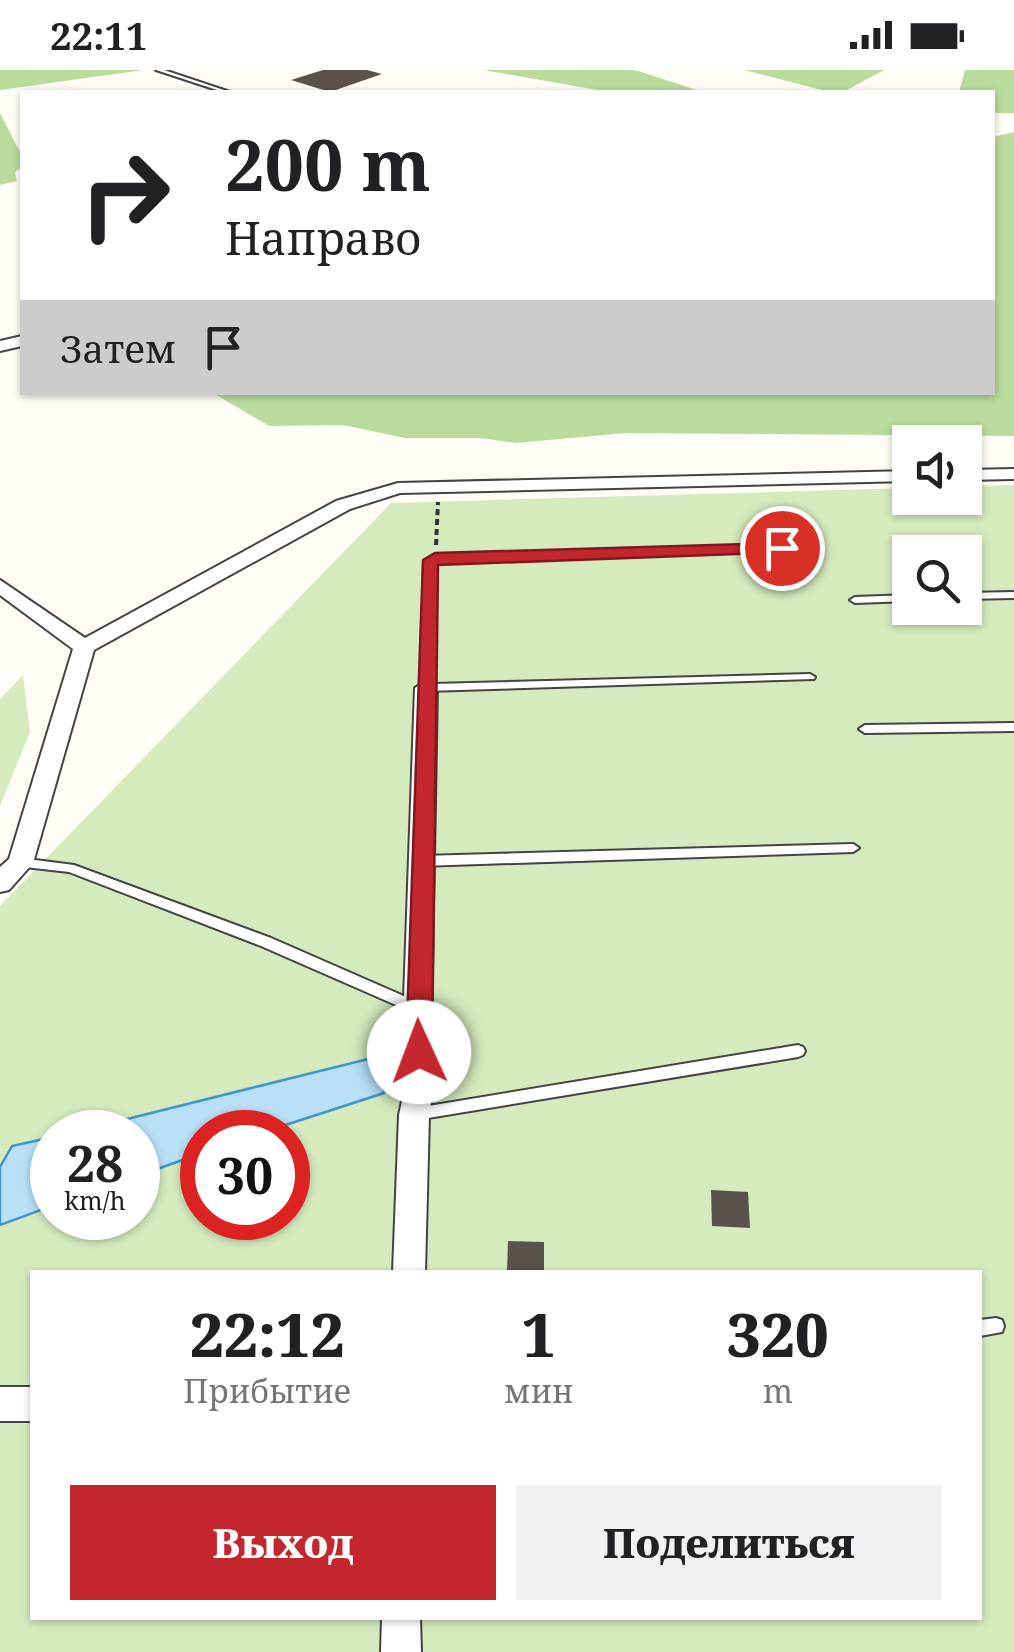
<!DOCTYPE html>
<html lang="ru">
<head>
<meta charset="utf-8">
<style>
	body { margin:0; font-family:"Noto Serif",serif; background:#f2f2f2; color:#202124; height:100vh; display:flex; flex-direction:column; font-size:38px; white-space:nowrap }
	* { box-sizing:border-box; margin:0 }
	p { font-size:32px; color:#757577 }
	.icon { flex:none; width:55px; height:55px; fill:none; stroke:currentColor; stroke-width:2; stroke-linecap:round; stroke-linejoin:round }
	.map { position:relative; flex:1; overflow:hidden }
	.side { position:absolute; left:30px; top:1200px; width:952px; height:350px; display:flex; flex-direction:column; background:#fff; border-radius:0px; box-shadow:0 2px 8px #0004 }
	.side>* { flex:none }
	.guide { position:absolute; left:20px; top:20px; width:975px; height:305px; border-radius:0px; box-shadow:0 2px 8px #0004; background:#fff; color:#202124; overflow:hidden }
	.controls { position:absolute; left:892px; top:355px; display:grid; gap:20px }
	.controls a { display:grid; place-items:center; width:90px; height:90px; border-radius:0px; background:#fff; box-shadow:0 2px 8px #0004; font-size:50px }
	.speed { position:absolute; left:30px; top:1040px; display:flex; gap:20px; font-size:50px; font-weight:700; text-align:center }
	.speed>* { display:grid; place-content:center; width:130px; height:130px; border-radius:50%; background:#fff; box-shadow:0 2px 8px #0004; line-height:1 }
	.speed small { font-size:25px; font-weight:400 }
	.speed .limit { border:15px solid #d22; background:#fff; color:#111 }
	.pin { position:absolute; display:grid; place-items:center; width:85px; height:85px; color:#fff; margin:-42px; border:5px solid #fff; border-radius:50%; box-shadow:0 2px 10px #0007 }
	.me { position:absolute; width:110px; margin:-55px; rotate:358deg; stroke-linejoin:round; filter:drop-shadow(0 0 8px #0008) }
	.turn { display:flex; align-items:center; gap:35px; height:210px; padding:0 40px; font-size:45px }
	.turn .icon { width:130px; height:130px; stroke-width:2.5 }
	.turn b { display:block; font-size:70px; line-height:85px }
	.then { display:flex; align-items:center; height:95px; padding:0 40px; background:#0003; gap:20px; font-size:38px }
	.eta { display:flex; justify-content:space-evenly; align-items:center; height:170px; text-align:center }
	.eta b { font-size:60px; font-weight:800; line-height:70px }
	.primary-button { display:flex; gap:20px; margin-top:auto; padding:20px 40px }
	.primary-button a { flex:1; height:115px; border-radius:0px; background:#c4262e; color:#fff; font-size:40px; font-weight:800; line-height:115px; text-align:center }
	.primary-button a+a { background:#f2f2f2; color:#202124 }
	.status { display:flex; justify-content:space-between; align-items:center; height:70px; padding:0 50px; background:#fff; direction:ltr }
	.status svg { height:28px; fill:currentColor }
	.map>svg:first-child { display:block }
	.green { fill:#d5ebbd; fill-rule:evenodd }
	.forest { fill:#b9dc9c }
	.water { fill:#b9e0f7; stroke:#3f96cf; stroke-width:2.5 }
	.building { fill:#5a524d }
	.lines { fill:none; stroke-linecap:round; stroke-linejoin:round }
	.lane-casing { stroke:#444; stroke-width:4 }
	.street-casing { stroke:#444; stroke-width:4 }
	.path { stroke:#333; stroke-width:4; stroke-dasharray:6 4; stroke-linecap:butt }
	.lane { fill:#fff; fill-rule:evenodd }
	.street { fill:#fff; fill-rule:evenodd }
	.route { fill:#c4262e; stroke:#7f191e; stroke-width:2.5 }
</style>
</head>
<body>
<div class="status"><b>22:11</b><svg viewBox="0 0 49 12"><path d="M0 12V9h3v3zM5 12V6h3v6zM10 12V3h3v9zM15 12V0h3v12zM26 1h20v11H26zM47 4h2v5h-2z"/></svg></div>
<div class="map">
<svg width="1014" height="1582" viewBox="0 0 1014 1582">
	<rect width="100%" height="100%" fill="#fffdf5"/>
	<path class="green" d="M1014 415V1582H0V836L391 433 910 418V428H965V416ZM910 482H965V538H910ZM52 1062H138V1148H52ZM202 1062H288V1148H202ZM32 1202H980V1548H32Z
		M23 605 30 662 0 736V629Z"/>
	<path class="forest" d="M0 0H143L0 20Z
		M483 0H635L700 21 609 22Z
		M745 0H884L843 22H829Z
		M965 0H1014V43H993L992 22H959Z
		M0 43 22 86V97L15 102 17 111 0 115Z
		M1014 62V366L626 363 516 373 481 368H405L343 355 269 356 213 323 992 322 993 67Z"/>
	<path class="water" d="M380 986 384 1023 264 1062H202V1083L138 1106V1062H75Z
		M52 1067V1136L0 1155V1097L12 1076Z"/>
	<path class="building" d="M323 0H367L382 4 330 22 291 10Z
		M711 1120 748 1122 750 1158 712 1156Z
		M508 1171 544 1172V1202H507Z"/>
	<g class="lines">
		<g class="lane-casing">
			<path id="lane" d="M156 0H164L230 22H223Z
				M782 475 787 478 785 480 438 491 434 495 432 614 810 604 815 607 814 609 426 621 421 618 424 494 432 486Z
				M1014 522V528L965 529V523Z
				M910 525V531L855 533 850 530 855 527Z
				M1014 653V661L865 663 859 659 865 655Z
				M853 774 859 778 853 782 421 796 415 791 421 786Z
				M20 788 74 795 271 868 422 934 424 938 422 942 417 944 412 942 261 876 69 802 16 796 14 793 16 790Z
				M798 975 803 977 805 981 803 985 798 987 416 1050 411 1049 409 1044 411 1039 416 1038Z
				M996 1248 1002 1250 1004 1256 1002 1262 980 1266V1250Z"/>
		</g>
		<g class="street-casing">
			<path id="street" d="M22 266V276L0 281V271Z
				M1014 399V409L965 410V400Z
				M910 401V411L400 423 350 439 94 580 33 793 9 820 0 822V797L9 789 73 579 0 525V510L85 568 336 431 398 413Z
				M426 611 437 618 431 957 435 1008 429 1045 425 1202H393L399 1045 407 1008 403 957 415 618Z
				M0 1317H32V1351H0Z
				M382 1548H420L421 1582H381Z"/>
		</g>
		<path class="path" d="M436 475 438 432"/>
		<use href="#lane" class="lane"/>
		<use href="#street" class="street"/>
	</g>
	<path class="route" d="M782 473 788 475V482L438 495 432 982 428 990H410L406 982 423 490 435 483Z"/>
</svg>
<div class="controls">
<a><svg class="icon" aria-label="sound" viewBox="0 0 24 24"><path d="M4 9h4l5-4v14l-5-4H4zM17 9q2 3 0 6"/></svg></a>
<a><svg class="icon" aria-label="search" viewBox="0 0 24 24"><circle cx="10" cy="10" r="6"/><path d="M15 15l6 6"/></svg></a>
</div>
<div class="speed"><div>28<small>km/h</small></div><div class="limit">30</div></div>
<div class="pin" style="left:782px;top:478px;background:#d93025"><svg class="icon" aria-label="arrive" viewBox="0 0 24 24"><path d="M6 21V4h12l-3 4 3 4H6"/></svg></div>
<svg class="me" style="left:419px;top:982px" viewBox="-20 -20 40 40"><circle r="19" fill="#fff"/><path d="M0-13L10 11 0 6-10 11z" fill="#c4262e"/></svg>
<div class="guide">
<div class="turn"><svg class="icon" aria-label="right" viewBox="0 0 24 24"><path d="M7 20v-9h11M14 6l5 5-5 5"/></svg><div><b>200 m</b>Направо</div></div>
<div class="then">Затем<svg class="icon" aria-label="arrive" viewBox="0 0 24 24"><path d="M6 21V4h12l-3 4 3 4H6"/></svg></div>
</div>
<section class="side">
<div class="eta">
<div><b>22:12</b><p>Прибытие</p></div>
<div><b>1</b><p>мин</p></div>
<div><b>320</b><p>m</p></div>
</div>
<div class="primary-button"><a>Выход</a><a>Поделиться</a></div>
</section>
</div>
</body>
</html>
